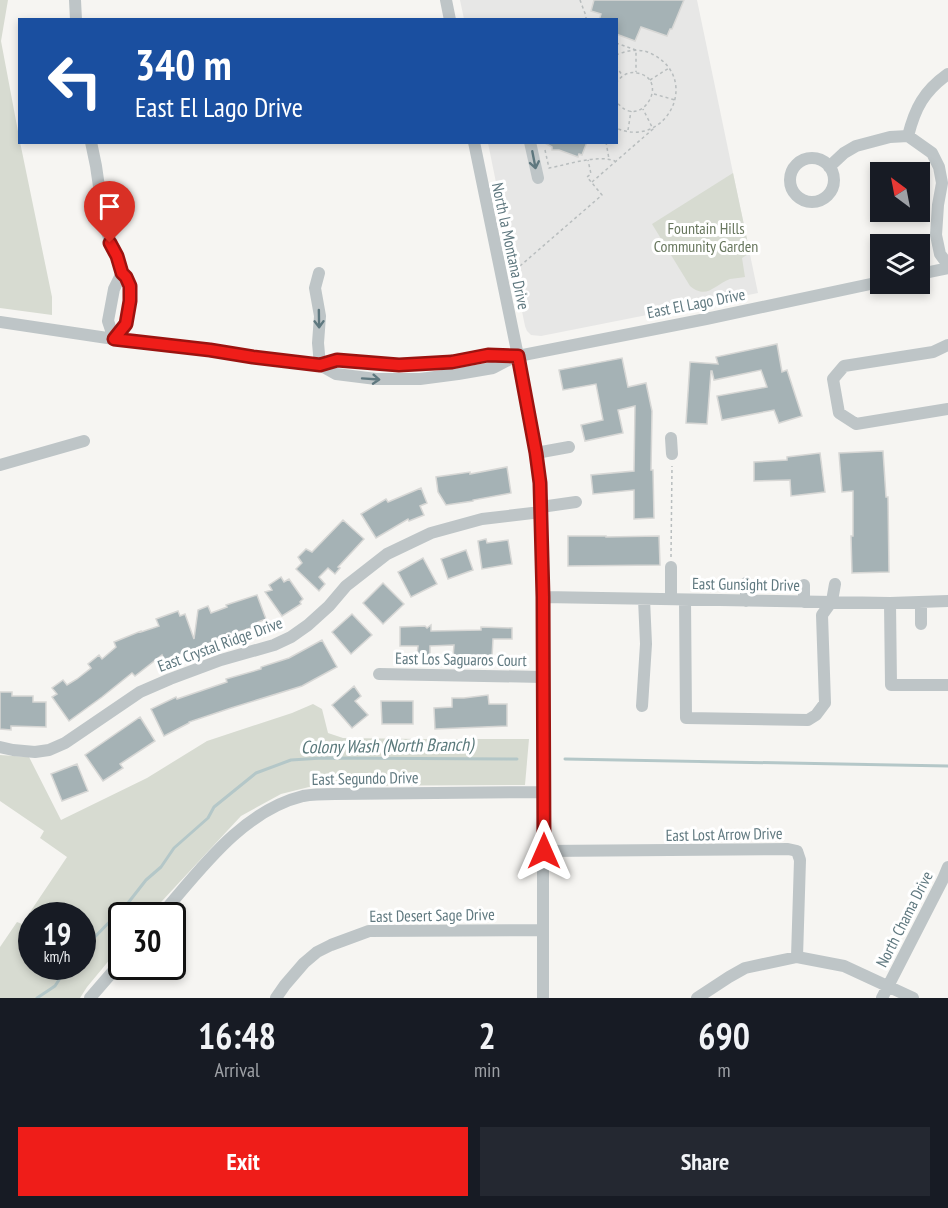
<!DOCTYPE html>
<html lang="en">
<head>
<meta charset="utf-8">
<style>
	body { margin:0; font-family:"PT Sans Narrow",sans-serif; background:#242831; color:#f1f3f6; height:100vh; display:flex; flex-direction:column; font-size:22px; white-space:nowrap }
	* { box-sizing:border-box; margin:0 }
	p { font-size:20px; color:#9ea1a6 }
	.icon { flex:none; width:33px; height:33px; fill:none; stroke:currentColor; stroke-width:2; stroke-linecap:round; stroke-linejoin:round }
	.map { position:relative; height:998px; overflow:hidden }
	.panel { display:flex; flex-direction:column; background:#171b24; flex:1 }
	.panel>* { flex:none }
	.guide { position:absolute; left:18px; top:18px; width:600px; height:126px; border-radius:0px; box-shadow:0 3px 9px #0003; background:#1a4fa0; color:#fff; overflow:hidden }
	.needle { width:39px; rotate:328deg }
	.controls { position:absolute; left:870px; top:162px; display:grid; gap:12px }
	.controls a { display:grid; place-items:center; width:60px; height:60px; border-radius:0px; background:#171b24; box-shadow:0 3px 9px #0003; font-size:30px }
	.speed { position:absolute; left:18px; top:902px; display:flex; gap:12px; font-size:30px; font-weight:700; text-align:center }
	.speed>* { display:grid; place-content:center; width:78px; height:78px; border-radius:50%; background:#171b24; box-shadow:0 3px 9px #0003; line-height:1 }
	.speed small { font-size:15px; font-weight:400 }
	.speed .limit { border:3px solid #111; border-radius:9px; background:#fff; color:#111 }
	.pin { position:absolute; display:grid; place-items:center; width:51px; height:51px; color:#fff; margin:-62px -26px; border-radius:50% 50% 50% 0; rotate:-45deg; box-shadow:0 0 6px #0007 }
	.pin .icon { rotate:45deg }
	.me { position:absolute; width:66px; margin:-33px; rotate:0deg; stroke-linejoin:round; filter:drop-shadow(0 0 4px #0008) }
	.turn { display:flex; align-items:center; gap:21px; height:126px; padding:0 18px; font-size:27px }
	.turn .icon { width:78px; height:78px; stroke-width:2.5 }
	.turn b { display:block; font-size:42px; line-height:51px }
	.eta { display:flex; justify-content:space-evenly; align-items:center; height:102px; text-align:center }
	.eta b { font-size:36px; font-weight:600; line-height:42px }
	.cta { display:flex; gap:12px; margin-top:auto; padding:12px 18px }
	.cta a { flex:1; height:69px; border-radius:0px; background:#ef1d19; color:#fff; font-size:24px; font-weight:600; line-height:69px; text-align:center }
	.cta a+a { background:#242831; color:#f1f3f6 }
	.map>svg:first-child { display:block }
	.built { fill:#e7e7e6 }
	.green { fill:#d7dbd1; fill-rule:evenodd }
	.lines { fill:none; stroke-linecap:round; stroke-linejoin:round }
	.stream { stroke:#b4c7c8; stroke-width:3 }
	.building { fill:#a5b2b5; stroke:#d7d7d5; stroke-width:1.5 }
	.path { stroke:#b8bdbe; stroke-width:1.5; stroke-dasharray:3 3; stroke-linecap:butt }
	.minor { stroke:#bec5c7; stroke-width:12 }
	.oneway { stroke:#5f787f }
	.route-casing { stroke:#9b1310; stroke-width:15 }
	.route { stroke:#ef1d19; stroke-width:10 }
	.labels { text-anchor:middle; stroke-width:6; stroke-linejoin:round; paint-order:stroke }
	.park-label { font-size:16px; fill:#68775e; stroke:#fff }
	.street-label { font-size:16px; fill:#5f787f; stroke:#fff }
	.water-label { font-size:18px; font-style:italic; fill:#5a797b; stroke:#fff }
</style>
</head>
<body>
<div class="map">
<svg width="948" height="998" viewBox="0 0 948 998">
	<rect width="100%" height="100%" fill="#f6f5f2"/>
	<path class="built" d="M460 0H697L758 293 541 336 531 335 527 331 525 326 488 143 616 142V20L464 19Z"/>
	<path class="green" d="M0 0H8L1 41 20 142 52 297V315L0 308Z
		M733 173 750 253 742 258 745 277C741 278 735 278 730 279 714 285 707 300 690 286L652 224Z
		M313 704 322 709 328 733 343 738 421 739H529L525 785 313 786 281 794 241 816 149 915H122L121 946 87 987 80 998H0V947L17 922 22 924 67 857 40 838 44 831 0 801V755L29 757 61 820 147 778 207 741 292 713ZM32 915H82V966H32Z"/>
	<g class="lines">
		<path class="stream" d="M565 759 948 766
			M82 950 128 903 146 880 161 867 174 848 208 818 214 807 256 773 291 760 322 758 517 759
			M37 998 55 986 68 966"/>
	</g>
	<path class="building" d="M594 0H684L672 29H670L667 36 641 27 635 41 616 34V20H599L601 14 591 11Z
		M543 142H587L582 155 579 154 578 157 559 150H552V147Z
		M777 344 782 372 787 370 802 416 779 423 774 410 722 420 717 396 767 387 761 370 714 380 712 371H711L707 424 686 423 690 362 718 364 716 357Z
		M622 358 628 387 646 383 652 411 651 470H653L654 518 634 519V490L593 494 591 475 634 471 635 406 618 410 623 433 585 441 581 425 603 420 596 384 563 390 559 370Z
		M883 451 886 497H888L889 572 852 573 851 536H853V491L842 492 839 453Z
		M820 453 825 492 791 496 790 480 754 481V462L787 460V457Z
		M507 467 511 493 473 500V501L446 505 438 492 436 477 470 472V474Z
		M421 488 427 503 420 506 424 515 409 521 408 519 376 538 361 514 386 499 388 502Z
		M343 520 364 539 338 567 340 568 335 574 328 568 319 577 325 584 319 591 296 569 302 563 298 557 306 549 312 552Z
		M568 536H606V537L659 536 660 565 568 566Z
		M486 539 487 543 508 540 512 564 482 569 478 541Z
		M466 550 473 570 448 579 441 559Z
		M423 558 437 584 411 597 398 572Z
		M281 577 284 582 289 579 303 599 300 602 301 604 282 616 265 592 272 590 269 585Z
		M383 583 404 604 383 624 363 603Z
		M257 595 266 619 258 622V626L229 635 198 648V650L165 663 162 655 135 676 132 673 102 697 69 721 52 697 57 694 52 688 63 680 67 685 77 679 91 668 88 664 99 655 102 659 116 647 114 642 141 631V632L159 626 156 619 178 611 180 616 185 614 194 639 198 610 208 606 211 613 227 607 226 605Z
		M352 614 372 635 351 654 332 632Z
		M431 625V631L481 630V627L512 628V639H493L492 657H453L454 645 430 646V656H417L418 646H400V627L425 626 427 628Z
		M322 640 337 667 302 686 231 708 189 722V723L164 736 151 709 176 697 177 699 227 682 226 679 261 669V667L289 658Z
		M354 686 361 696 355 701 368 715 352 728 332 705Z
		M0 692H12V696H33V702H46V727L11 726V730L0 729Z
		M488 695 489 704H507V726L435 729 434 708 452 707V698H464Z
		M381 701H413V724H382Z
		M140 717 155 741 120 764 123 768 103 781 85 755Z
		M77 764 88 791 62 801 51 774Z"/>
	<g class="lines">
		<path class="path" d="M580 0 586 16V20
			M616 43 636 50V72
			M616 55C628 50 641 48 652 54 702 79 666 150 616 128
			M616 66 622 75
			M650 80 669 68
			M616 83C621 76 628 71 637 73 672 79 640 134 616 101
			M654 94 675 100
			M628 130 631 111
			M606 142 609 159
			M545 150 549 168C567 165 597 154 615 161
			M592 182 653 129 643 109
			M520 266 602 195 587 177 591 174 588 160
			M671 557 672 466"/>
		<path class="minor" d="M75 0 76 20
			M446 0 450 20
			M908 136C915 108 924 91 948 74
			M91 142 96 166 105 228 117 256 122 273 126 277 131 286 130 301 126 324 114 339
			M474 142 518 356 536 453 540 483 543 597V998
			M530 142 538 178
			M790 180a22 22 0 1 1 44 0a22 22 0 1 1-44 0Z
			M829 167 844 153 856 146 890 137 908 136 932 153 939 167 942 183 938 205 936 235 940 254 948 265
			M319 273 315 288 320 316 318 343 320 365
			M920 274 948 268
			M0 322 114 339 210 349 253 357 320 365 336 374 376 379H420L458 374 493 368 514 357
			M114 339 108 321 114 289 122 273
			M948 345 933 352 844 366 833 379 839 413 856 424 948 409
			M320 365 337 360 399 365 451 361 488 355 518 356 706 319 880 282
			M671 438 672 454
			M536 453 569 447
			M0 465 84 441
			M541 507 576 502
			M543 597 890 603 948 601
			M671 599V567
			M685 600 686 718 808 720 816 715 825 703 822 615 832 601 835 584
			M746 601V583
			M804 602V585
			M921 602V624
			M890 603 891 685H948
			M379 674 543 677
			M642 706 646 644 644 599
			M0 747 13 750 35 752 49 750 65 743 140 692 170 679 221 660 274 645 291 637 308 625 329 606 346 586 387 554 431 533 482 519 541 512
			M544 851 788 849 797 851 800 860 797 957
			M161 915C200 870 242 811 303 796 314 794 325 794 335 794L543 792
			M90 998 122 961
			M276 998 285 985 304 963 317 952 331 945 369 931 543 930
			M697 998 729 977 745 968 797 957 844 966 913 998
			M882 998 943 879 948 867"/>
	</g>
	<defs><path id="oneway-shaft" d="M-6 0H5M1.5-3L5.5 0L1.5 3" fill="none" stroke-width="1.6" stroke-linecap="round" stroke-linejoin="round" transform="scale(1.5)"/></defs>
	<g class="oneway">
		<use href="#oneway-shaft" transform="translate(534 160) rotate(79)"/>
		<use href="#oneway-shaft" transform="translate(319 319) rotate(89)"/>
		<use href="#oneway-shaft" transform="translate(371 379) rotate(4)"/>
	</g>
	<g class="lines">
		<g class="route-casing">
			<path id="route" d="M110 243 117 256 122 273 126 277 130 286V301L126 324 114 339 210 350 253 357 320 365 337 360 399 365 452 362 488 355 518 356 536 453 540 483 543 597 544 851"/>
		</g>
		<use href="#route" class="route"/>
	</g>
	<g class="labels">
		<g class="park-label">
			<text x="706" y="234">Fountain Hills<tspan x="706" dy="18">Community Garden</tspan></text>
		</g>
		<g class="street-label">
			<text transform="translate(511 246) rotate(78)" y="6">North la Montana Drive</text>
			<text transform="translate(696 303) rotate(-11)" y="6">East El Lago Drive</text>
			<text transform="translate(746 584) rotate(1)" y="6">East Gunsight Drive</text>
			<text transform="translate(220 644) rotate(-20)" y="6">East Crystal Ridge Drive</text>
			<text transform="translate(461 659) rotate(1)" y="6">East Los Saguaros Court</text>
			<text transform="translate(365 778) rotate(-1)" y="6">East Segundo Drive</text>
			<text transform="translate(724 834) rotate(-1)" y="6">East Lost Arrow Drive</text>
			<text transform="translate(432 915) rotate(-1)" y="6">East Desert Sage Drive</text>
			<text transform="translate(904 919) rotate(-63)" y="6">North Chama Drive</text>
		</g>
		<g class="water-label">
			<text transform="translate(387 746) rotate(-1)" y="6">Colony Wash (North Branch)</text>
		</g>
	</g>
</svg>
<div class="controls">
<a><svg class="needle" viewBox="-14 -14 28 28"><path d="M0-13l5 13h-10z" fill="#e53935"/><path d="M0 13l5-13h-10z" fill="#9ea1a6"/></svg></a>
<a><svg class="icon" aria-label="layers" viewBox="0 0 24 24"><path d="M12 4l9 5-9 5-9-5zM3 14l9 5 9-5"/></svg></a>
</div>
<div class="speed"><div>19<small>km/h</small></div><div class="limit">30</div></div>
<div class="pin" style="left:110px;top:243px;background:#d93025"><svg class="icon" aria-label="arrive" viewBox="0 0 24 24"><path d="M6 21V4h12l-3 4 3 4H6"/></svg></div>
<svg class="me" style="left:544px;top:851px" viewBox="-20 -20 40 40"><path d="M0-17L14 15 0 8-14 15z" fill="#ef1d19" stroke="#fff" stroke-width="4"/></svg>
<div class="guide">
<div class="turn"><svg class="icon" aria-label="left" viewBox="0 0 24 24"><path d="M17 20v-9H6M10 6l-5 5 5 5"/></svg><div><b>340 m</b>East El Lago Drive</div></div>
</div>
</div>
<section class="panel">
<div class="eta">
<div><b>16:48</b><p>Arrival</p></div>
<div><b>2</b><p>min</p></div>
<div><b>690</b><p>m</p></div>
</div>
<div class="cta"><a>Exit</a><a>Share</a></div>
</section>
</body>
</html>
